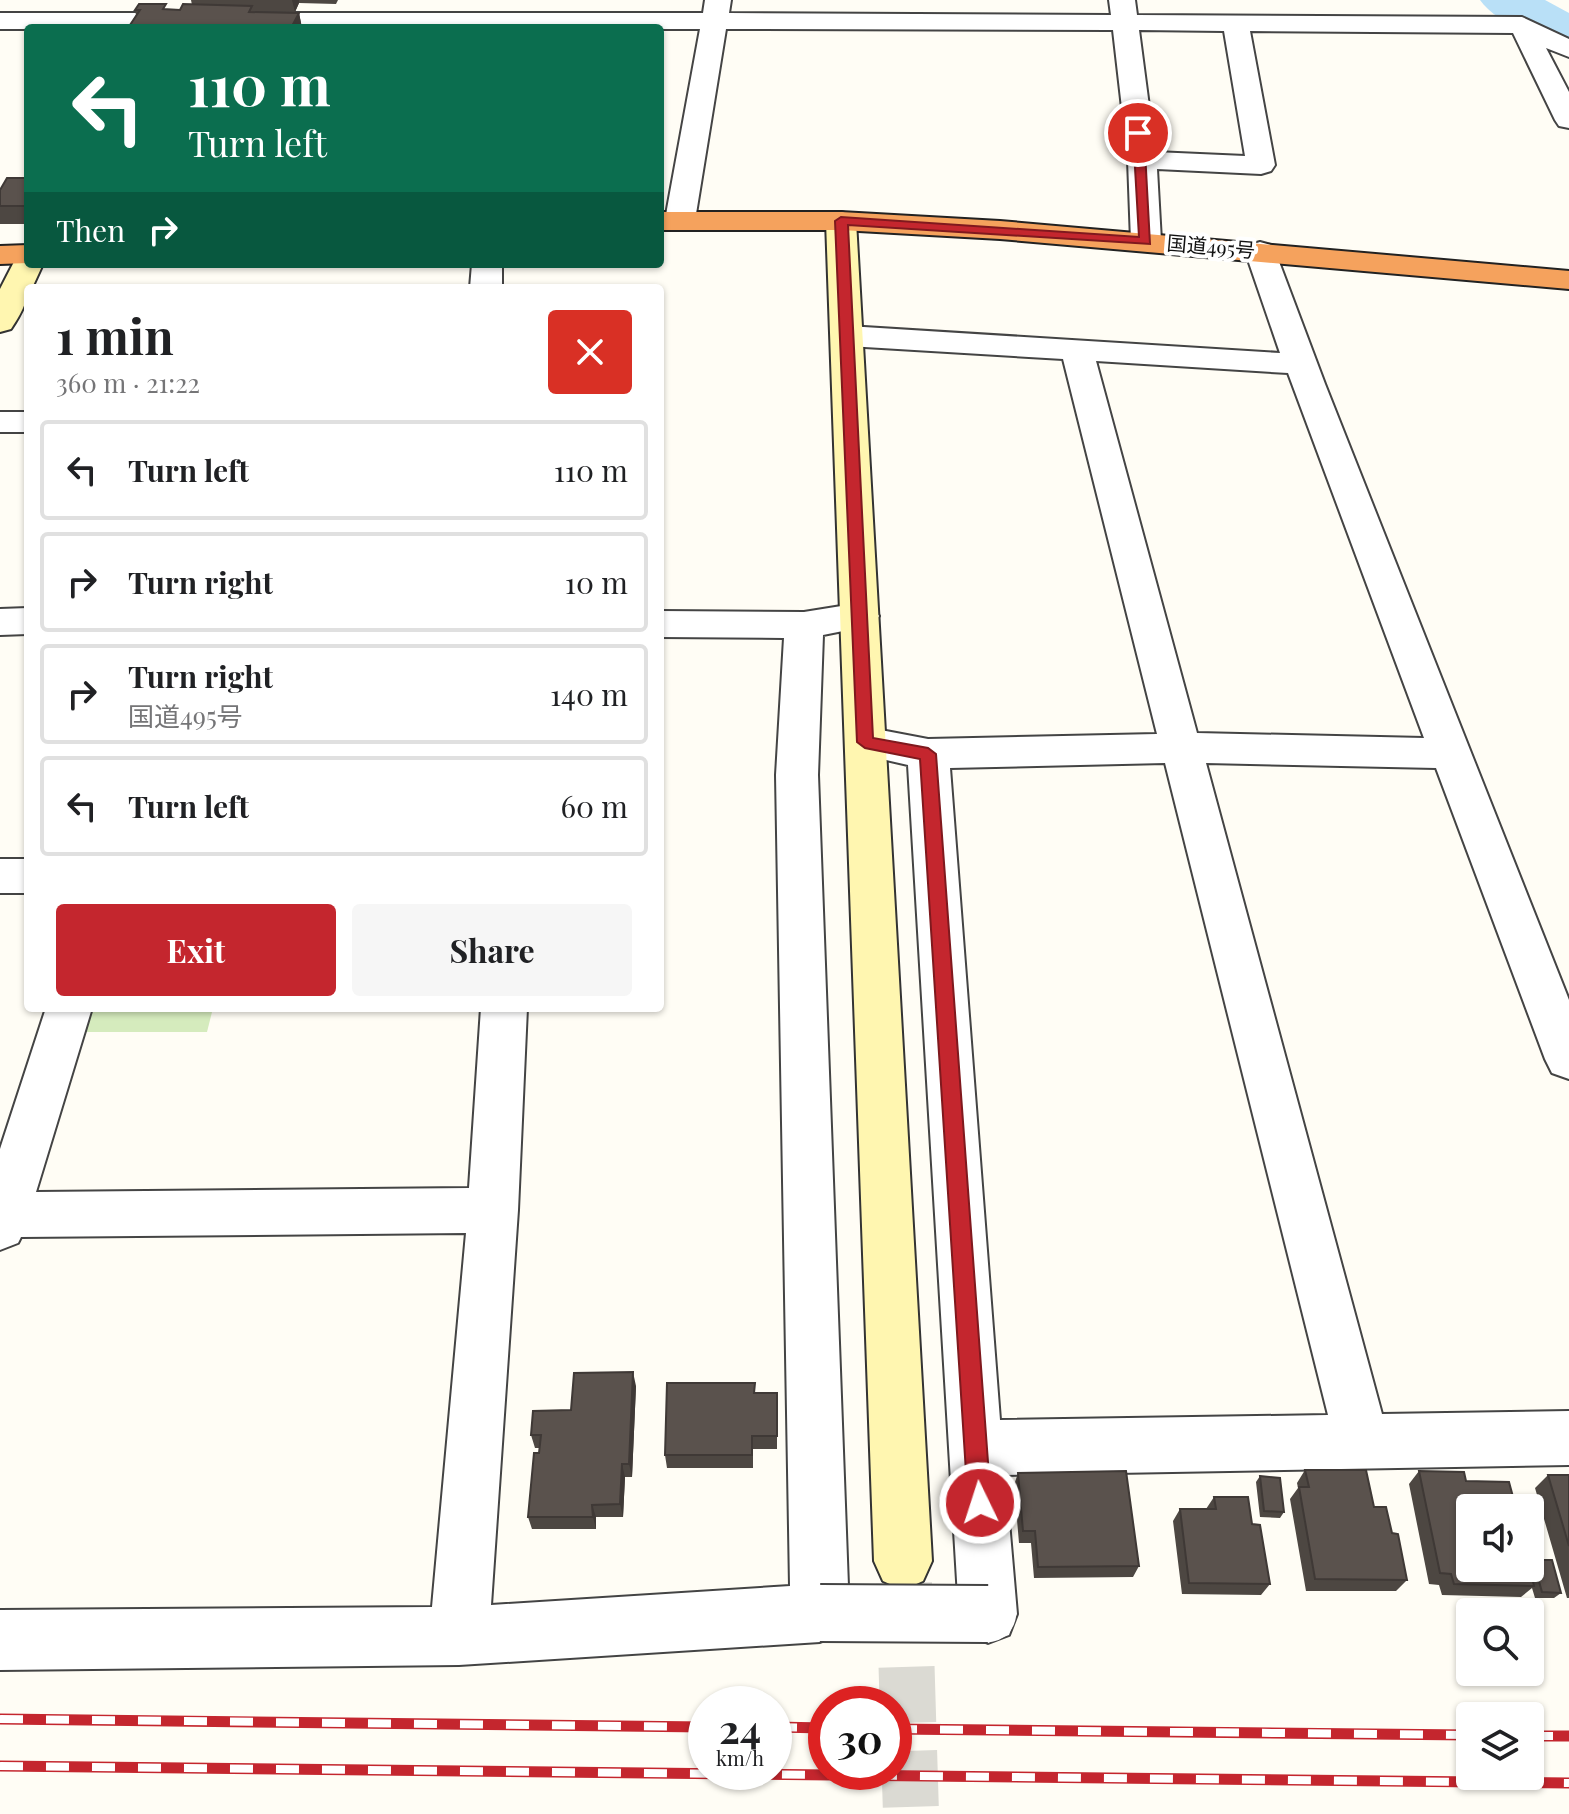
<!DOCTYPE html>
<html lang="en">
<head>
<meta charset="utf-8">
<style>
	body { margin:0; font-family:"Playfair Display","Noto Sans JP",serif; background:#f6f6f6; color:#202124; height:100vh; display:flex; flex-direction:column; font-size:30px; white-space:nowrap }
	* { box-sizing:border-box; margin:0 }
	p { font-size:26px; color:#757577 }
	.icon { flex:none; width:44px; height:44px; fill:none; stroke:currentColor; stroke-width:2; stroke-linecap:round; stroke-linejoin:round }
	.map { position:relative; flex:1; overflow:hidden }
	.details { position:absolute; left:24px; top:284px; width:640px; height:728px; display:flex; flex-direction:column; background:#fff; border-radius:8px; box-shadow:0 2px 6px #0004 }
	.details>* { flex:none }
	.banner { position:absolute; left:24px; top:24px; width:640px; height:244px; border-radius:8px; box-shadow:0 2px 6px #0004; background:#0b6e4f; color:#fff; overflow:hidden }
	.buttons { position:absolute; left:1456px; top:1494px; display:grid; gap:16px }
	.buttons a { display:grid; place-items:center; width:88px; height:88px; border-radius:8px; background:#fff; box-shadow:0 2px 6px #0004; font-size:40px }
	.speed { position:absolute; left:688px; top:1686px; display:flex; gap:16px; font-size:40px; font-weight:700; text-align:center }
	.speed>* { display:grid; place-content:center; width:104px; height:104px; border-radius:50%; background:#fff; box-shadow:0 2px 6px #0004; line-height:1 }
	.speed small { font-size:20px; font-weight:400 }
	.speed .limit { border:12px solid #d22; background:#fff; color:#111 }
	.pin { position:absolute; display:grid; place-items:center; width:68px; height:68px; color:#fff; margin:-34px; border:4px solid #fff; border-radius:50%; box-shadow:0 2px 8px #0007 }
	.me { position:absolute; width:88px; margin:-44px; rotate:356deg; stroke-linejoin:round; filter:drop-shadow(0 0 6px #0008) }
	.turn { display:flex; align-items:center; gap:28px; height:168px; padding:0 32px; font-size:36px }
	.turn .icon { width:104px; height:104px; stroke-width:2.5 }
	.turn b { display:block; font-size:56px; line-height:68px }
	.then { display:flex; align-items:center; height:76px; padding:0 32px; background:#0003; gap:16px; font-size:30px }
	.round { display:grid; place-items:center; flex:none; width:84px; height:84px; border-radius:8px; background:#f6f6f6 }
	.overview { display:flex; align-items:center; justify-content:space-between; height:136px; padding:0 32px }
	h1 { font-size:48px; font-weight:700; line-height:60px }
	.cta { display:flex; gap:16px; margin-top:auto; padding:16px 32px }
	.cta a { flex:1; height:92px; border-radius:8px; background:#c4262e; color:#fff; font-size:32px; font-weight:700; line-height:92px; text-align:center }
	.cta a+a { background:#f6f6f6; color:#202124 }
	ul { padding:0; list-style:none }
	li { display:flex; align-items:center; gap:24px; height:100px; margin:0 16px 12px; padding:0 16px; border:4px solid #e0e0e0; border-radius:8px }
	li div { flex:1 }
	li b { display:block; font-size:30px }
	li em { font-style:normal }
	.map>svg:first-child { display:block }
	.green { fill:#d5ebbd }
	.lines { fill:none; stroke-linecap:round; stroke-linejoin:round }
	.river { fill:#b9e0f7; fill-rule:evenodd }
	.secondary-tunnel { stroke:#dbdad3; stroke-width:56; stroke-dasharray:56 28; stroke-linecap:butt }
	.street-casing { stroke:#444; stroke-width:4 }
	.secondary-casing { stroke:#333; stroke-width:4 }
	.highway-casing { stroke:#222; stroke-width:4 }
	.street { fill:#fff; fill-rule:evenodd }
	.secondary { fill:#fff6b0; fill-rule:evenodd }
	.highway { fill:#f5a25d; fill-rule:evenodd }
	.rail-casing { stroke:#c4262e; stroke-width:11 }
	.rail { stroke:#fff; stroke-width:8; stroke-dasharray:23; stroke-linecap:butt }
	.street-bridge-casing { stroke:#444; stroke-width:60; stroke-linecap:butt }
	.street-bridge { stroke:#fff; stroke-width:56 }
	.wall { fill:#4d4742 }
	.shaded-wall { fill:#3f3936 }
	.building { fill:#5a524d; stroke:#3f3936; stroke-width:2 }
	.route { fill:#c4262e; stroke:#7f191e; stroke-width:2 }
	.labels { text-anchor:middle; stroke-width:8; stroke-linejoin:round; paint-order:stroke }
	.far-street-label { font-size:20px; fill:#111; stroke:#fff }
</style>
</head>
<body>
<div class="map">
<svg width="1569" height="1814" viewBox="0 0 1569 1814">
	<rect width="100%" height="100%" fill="#fffdf5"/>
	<path class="green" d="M89 1008H213L207 1032H82Z"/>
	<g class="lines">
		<path class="river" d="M1480 0H1545L1569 13V50C1543 43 1495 22 1480 0Z"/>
		<path class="secondary-tunnel" d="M904 1583 911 1814"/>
		<g class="street-casing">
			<path id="street" d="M705 0H731L729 13 1111 15 1109 0H1135L1137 15 1522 17 1569 39V57L1546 48 1569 92V128L1559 126 1555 120 1513 33 1250 31 1275 165 1271 171 1261 174 1157 169 1161 241 1157 247 1146 250 1135 247 1131 241 1128 160 1113 30 726 29 695 220 691 226 680 229 669 226 665 220 700 29H0V13H703ZM1139 30 1224 31 1245 156 1155 152Z
				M1260 242 1271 245 1275 251 1325 384 1569 1000V1079L1552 1073 1545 1059 1436 768 1206 763 1382 1414 1569 1411V1465L1005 1475 1017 1614 1009 1635 988 1643 967 1635 959 1614 908 765 851 752 845 742 851 732 865 727 928 739 1157 734 1063 359 848 346 837 343 832 336 837 329 848 326 1280 353 1245 251 1249 245ZM1096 361 1288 373 1424 738 1197 733ZM1165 763 1328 1415 1000 1420 950 768Z
				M472 264H502V288H470Z
				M0 412H28V432H0Z
				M860 603 873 607 879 616 873 625 823 635 818 775 849 1613 841 1634 820 1642 459 1665 0 1670V1610L432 1607 466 1233 21 1237 18 1243 0 1250V1149L46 1008H92L36 1192 469 1188 481 1008H527L518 1210 491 1605 790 1586 776 775 784 638 660 637V611L804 612Z
				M28 608V634L0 635V609Z
				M0 859H28V893H0Z"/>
		</g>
		<g class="secondary-casing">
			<path id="secondary" d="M841 212 852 215 856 221 932 1561 923 1581 903 1590 883 1581 874 1561 826 221 830 215Z
				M28 254V264H43L32 288H28C28 302 19 317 11 329L0 332V289L17 256Z"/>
		</g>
		<g class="highway-casing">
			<path id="highway" d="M660 212H841L1000 221 1569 271V289L1000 239 841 230H660Z
				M28 245V263L0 264V246Z"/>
		</g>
		<use href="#street" class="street"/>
		<use href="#secondary" class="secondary"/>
		<use href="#highway" class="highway"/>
		<g class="rail-casing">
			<path id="rail" d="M0 1719 706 1727
				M774 1727 826 1728
				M894 1729 1470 1735
				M1530 1736H1569
				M0 1766 1569 1783"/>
		</g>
		<use href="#rail" class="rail"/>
		<g class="street-bridge-casing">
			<path id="street-bridge" d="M820 1613 988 1614"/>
		</g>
		<use href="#street-bridge" class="street-bridge"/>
	</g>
	<path class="wall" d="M191 0H338L336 4 299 3 295 12 253 11 254 12 299 13 302 28H128L136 15 135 10H180L192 5Z
		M28 178V224H0V206Z
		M755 1383V1393H777V1449H753V1468H667L665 1455Z
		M636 1386 632 1477H625L623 1517H596V1529H532L528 1517 540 1448H535L531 1435 571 1410Z
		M1305 1470 1374 1507 1407 1580 1396 1591H1306L1290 1499 1298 1488 1297 1483Z
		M1419 1471 1466 1481 1530 1568V1562L1533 1560 1561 1593 1554 1598H1535L1532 1588 1521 1597 1442 1595 1439 1585 1429 1584 1409 1484Z
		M1018 1473 1139 1566 1133 1577 1034 1578 1031 1543H1019L1014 1485Z
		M1548 1475H1569V1598H1567L1535 1488Z
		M1260 1476 1284 1512 1280 1518 1260 1517 1256 1482Z
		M1214 1497 1252 1524 1270 1584 1261 1595 1182 1594 1173 1521 1180 1509H1206Z"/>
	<path class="shaded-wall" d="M292 0H299V3L295 12Z
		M299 13 302 28H291Z
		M633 1372 636 1386 632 1477 629 1464Z
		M622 1464 625 1477 623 1517 620 1504Z
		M592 1505 596 1517V1529L593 1517Z"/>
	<path class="building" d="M139 4H166L163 9 180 10 183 4 252 6 249 12 299 13 291 28H128L140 10H135Z
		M7 178H28V206H0V190Z
		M633 1372 629 1464H622L620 1504 592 1505 593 1517H528L534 1453H539L541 1435H531L533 1411 571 1410 574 1373Z
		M667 1383H755L754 1393H777V1436H752V1455H665Z
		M1305 1470H1366L1374 1507H1386L1392 1533 1398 1534 1407 1580 1315 1579 1299 1487H1309Z
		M1126 1471 1139 1566 1038 1567 1035 1531H1023L1018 1473Z
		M1419 1471 1464 1472 1466 1481 1509 1482 1516 1508H1470V1568H1530L1534 1586 1454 1584 1451 1574 1440 1573Z
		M1548 1475H1569V1546Z
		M1260 1476 1280 1478 1284 1512 1264 1511Z
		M1214 1497H1248L1252 1524 1260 1525 1270 1584 1189 1583 1180 1509H1216Z
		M1533 1560H1552L1561 1593 1542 1592Z"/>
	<path class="route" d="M1138 130 1144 133 1150 244 848 225 873 738 928 748 936 754 991 1503 988 1512 980 1515 971 1512 968 1503 920 759 865 748 857 742 835 221 841 217 1139 237 1133 133Z"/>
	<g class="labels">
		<g class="far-street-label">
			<text transform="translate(1211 247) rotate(5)" y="7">国道495号</text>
		</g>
	</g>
</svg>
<div class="buttons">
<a><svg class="icon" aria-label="sound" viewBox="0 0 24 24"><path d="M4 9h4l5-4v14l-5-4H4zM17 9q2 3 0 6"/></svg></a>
<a><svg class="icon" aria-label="search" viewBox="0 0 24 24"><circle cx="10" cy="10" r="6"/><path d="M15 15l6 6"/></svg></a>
<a><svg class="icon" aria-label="layers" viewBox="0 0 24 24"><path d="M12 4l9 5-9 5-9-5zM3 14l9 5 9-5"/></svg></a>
</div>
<div class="speed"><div>24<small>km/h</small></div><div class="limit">30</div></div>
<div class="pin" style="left:1138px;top:133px;background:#d93025"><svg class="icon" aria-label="arrive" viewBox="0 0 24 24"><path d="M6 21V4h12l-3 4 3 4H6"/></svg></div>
<svg class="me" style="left:980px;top:1503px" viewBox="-20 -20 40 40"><circle r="17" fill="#c4262e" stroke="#fff" stroke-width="3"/><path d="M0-11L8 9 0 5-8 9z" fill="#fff"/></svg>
<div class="banner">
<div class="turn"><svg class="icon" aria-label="left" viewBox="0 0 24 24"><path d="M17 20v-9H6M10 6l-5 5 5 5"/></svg><div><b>110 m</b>Turn left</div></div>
<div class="then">Then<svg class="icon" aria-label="right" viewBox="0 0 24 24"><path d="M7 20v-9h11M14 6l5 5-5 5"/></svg></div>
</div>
<section class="details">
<div class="overview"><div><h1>1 min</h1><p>360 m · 21:22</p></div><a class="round" style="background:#d93025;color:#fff"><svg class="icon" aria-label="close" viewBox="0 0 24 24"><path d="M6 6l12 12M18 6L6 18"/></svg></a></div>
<ul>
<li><svg class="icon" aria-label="left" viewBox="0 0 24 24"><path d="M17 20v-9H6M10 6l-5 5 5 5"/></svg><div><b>Turn left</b></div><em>110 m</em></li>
<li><svg class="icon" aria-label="right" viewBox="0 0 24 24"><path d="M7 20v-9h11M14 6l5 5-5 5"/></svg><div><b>Turn right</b></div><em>10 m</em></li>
<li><svg class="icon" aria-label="right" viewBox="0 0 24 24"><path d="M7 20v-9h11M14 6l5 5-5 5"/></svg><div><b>Turn right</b><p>国道495号</p></div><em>140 m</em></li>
<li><svg class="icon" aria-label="left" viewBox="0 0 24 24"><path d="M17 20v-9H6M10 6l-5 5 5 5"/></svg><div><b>Turn left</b></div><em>60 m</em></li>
</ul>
<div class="cta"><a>Exit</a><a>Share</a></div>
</section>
</div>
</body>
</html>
